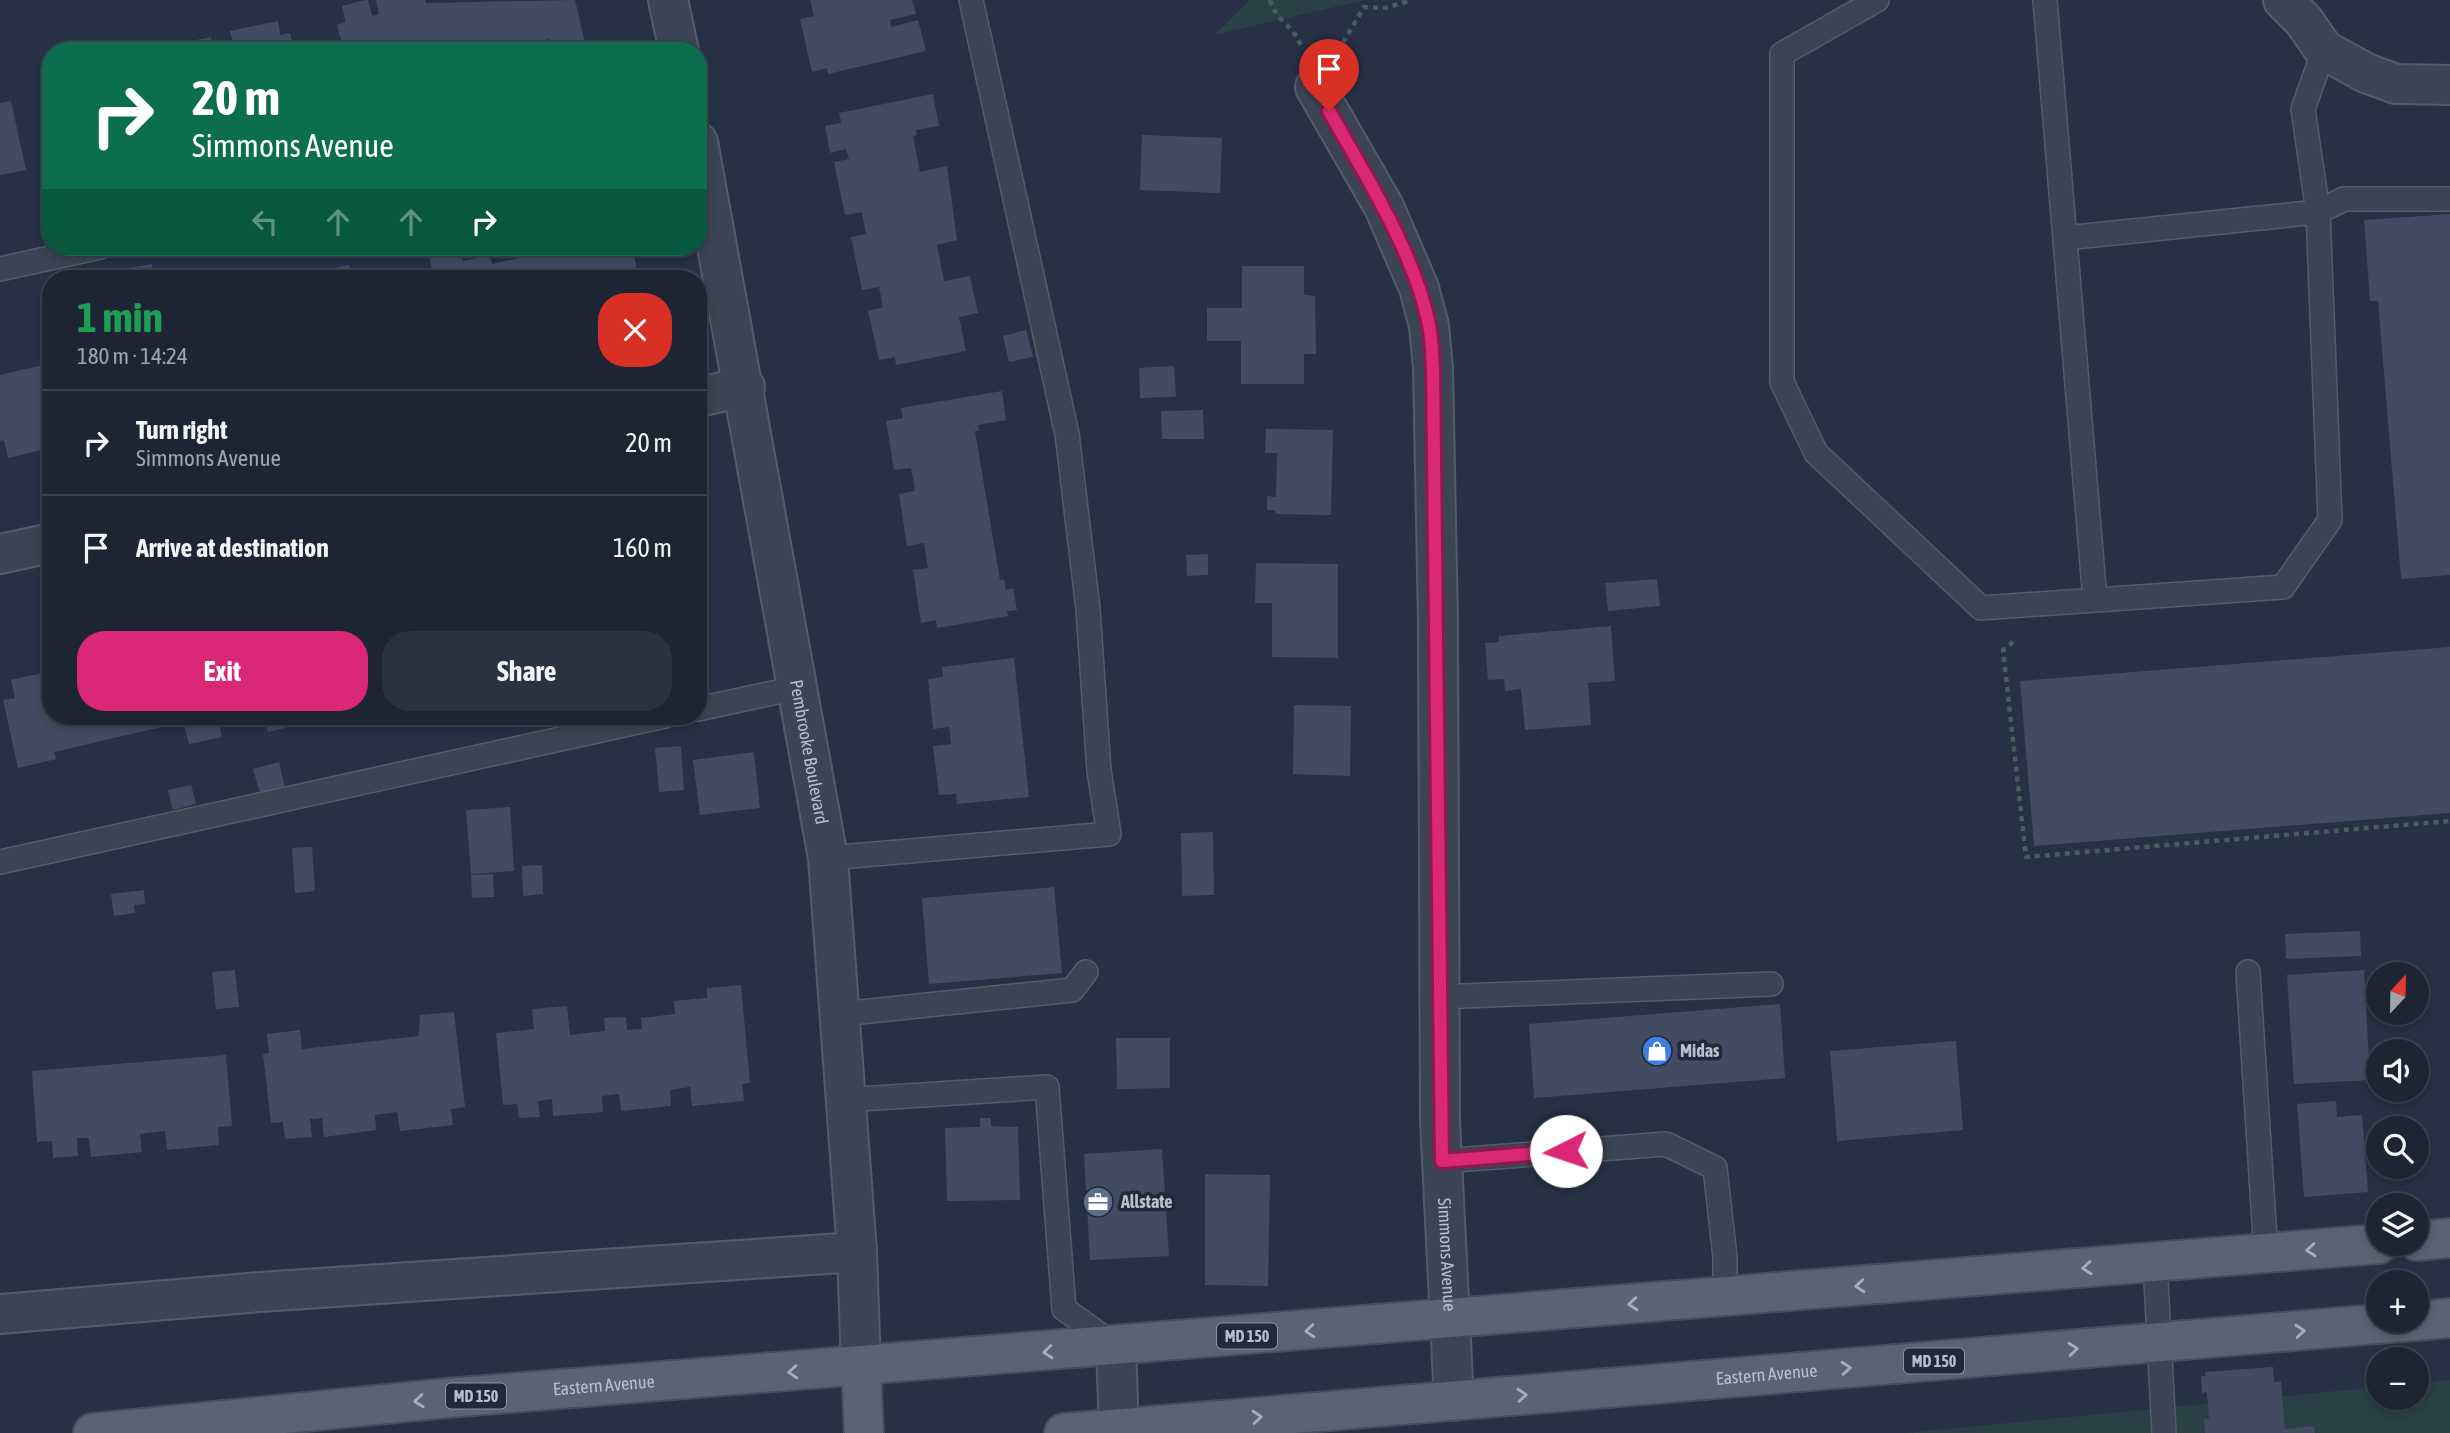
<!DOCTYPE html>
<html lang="en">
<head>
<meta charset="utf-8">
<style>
	body { margin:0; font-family:"Asap Condensed",sans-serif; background:#2a3140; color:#f1f3f6; height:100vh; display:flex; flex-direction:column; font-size:26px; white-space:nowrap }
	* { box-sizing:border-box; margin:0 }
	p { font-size:23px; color:#a0a5ac }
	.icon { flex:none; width:38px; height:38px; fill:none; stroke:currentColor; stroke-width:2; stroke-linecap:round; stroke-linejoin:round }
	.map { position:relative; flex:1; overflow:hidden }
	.sheet { position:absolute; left:42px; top:270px; width:665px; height:455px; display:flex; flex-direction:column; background:#1d2534; border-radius:28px; box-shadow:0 4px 10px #0003,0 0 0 2px #3b424f }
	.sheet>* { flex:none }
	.top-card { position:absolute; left:42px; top:42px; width:665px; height:214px; border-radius:28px; box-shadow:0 4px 10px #0003,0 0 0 2px #3b424f; background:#0b6e4f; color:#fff; overflow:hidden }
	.needle { width:46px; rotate:22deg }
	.controls { position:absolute; left:2366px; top:962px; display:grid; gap:14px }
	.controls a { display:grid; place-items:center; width:63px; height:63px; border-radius:50%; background:#1d2534; box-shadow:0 4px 10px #0003,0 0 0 2px #3b424f; font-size:35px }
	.pin { position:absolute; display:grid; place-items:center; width:60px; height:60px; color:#fff; margin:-72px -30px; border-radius:50% 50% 50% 0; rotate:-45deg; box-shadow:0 0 7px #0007 }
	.pin .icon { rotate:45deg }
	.me { position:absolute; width:77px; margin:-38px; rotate:266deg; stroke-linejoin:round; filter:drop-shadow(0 0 5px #0008) }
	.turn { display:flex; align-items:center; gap:24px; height:147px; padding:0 35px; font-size:32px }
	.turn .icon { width:91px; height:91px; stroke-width:2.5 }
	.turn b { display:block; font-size:49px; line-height:60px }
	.lanes { display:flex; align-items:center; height:66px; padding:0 35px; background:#0003; justify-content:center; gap:35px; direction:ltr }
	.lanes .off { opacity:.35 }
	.round { display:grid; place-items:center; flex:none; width:74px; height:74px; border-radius:28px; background:#2a3140 }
	.summary { display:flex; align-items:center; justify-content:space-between; height:119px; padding:0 35px }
	h1 { font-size:42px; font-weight:700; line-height:52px; color:#1e9e55 }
	.primary-button { display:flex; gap:14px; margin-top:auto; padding:14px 35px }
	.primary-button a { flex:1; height:80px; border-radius:28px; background:#db2777; color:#fff; font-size:28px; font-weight:700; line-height:80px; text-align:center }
	.primary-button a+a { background:#2a3140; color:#f1f3f6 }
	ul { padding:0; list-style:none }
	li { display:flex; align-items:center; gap:21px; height:105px; padding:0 35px; border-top:2px solid #3b424f }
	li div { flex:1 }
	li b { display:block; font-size:26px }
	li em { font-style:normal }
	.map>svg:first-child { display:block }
	.green { fill:#294046 }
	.building { fill:#414c62 }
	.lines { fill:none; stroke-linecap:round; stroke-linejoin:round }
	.service-casing { stroke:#545c6c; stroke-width:26 }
	.minor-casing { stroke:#545c6c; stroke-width:42 }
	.primary-casing { stroke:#454d5e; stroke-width:42 }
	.path { stroke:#475d62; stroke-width:4.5; stroke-dasharray:5 5; stroke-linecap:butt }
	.service { stroke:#3b4454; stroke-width:23 }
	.minor { stroke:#3b4454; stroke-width:38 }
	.primary { stroke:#5a6374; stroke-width:38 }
	.oneway { stroke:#a6adbc }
	.route-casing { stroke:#8e194d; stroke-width:18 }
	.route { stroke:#db2777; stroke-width:12 }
	.labels { text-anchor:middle; stroke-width:7; stroke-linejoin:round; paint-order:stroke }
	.shield { fill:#20293a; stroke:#8b92a2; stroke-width:2 }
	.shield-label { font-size:16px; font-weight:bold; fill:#b9bfce }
	.street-label { font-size:18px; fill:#b9bfce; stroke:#20293a }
	.poi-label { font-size:18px; font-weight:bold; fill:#b9bfce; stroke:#20293a; text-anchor:start }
</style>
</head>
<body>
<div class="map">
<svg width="2450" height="1433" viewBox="0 0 2450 1433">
	<rect width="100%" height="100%" fill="#273145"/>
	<path class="green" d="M1250 0H1365L1214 35Z
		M2450 1380V1433H1905L2378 1387V1398H2417V1383Z"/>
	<path class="building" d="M365 0H368L372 16 379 14 376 0H425L426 3 575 0 587 51H553L549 39 501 51H344L337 25 346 22 342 6Z
		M810 0H912L916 14 890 20 891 27 918 20 926 51 828 74 827 68 812 72 800 19 814 16Z
		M278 21 280 35 290 33 294 51H223L234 47 230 31Z
		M211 37 214 51H163L162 47Z
		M933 94 939 126 916 130 917 135 913 136 920 172 947 166 957 240 937 245 944 281 970 276 978 313 959 317 966 351 896 365 895 357 879 360 868 311 883 307 879 287 862 290 851 237 866 234 862 212 845 215 834 162 849 159 846 149 830 153 825 126 841 123 839 113Z
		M11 101 26 170 0 175V103Z
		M1142 135 1222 138 1220 193 1140 190Z
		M2450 214V575L2401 579 2378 301H2370L2364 220Z
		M427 247H459L463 261 490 255 492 264 568 247H632L639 278H434Z
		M152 264 154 278H125L123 269Z
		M349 265 352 278H317L316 272Z
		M1242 266H1304V295L1315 296 1316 354H1304V384H1241V341H1207V308H1242Z
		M430 273 431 278H410V277Z
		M1026 330 1033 357 1009 362 1003 336Z
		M51 363V448L8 458 4 440 0 441V375Z
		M1174 366 1176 397 1140 398 1139 368Z
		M1002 391 1006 420 978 425 979 431H975L1000 580 1004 579 1006 590 1013 588 1017 610 1007 611 1008 616 937 628 936 620 921 623 913 570 928 568 924 543 907 546 899 494 915 491 911 468 894 470 886 421 903 418 901 408Z
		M1203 410 1204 439H1162L1161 411Z
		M1266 429 1333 430 1331 515 1276 514 1275 510H1267V496L1276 497 1277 453H1265Z
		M1208 554V575L1187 576 1186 555Z
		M1256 563 1338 564V658L1272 657V603H1255Z
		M1657 579 1660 606 1608 611 1605 583Z
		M698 603 705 630 698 632Z
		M1611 626 1615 681 1588 683 1591 725 1525 730 1521 689 1505 691 1504 679 1488 680 1485 643 1499 642V636Z
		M2450 647V813L2034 846 2020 681Z
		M1014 658 1029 797 957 804 956 794 939 795 933 746 951 744 949 727 933 729 928 679 943 677 942 667Z
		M51 671V716H217L222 737 189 744 183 722 54 752 56 759 18 768 3 700 15 698 11 680Z
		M1294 705 1351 706 1350 776 1293 774Z
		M264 716H294L297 725 268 732Z
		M367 716H386L387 717 369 721Z
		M681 746 684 790 659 792 655 748Z
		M754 752 760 808 700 815 693 760Z
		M279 762 285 787 260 793 253 769Z
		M191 785 196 804 173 810 168 790Z
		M510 807 514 871 471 874 466 810Z
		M1213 832 1214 895 1182 896 1181 833Z
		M312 847 315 891 295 893 292 848Z
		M542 865 543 894 523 896 522 866Z
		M493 874 494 897 472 898 471 875Z
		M1054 887 1062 973 929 984 922 898Z
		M144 890 145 904 134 905 135 913 114 916 111 894Z
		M2360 931 2361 956 2286 959 2285 934Z
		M235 970 239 1007 216 1009 212 972Z
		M2364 970 2370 1080 2294 1084 2287 975Z
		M741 985 750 1083 742 1084 744 1101 692 1106 690 1087 670 1090 671 1106 621 1111 619 1094 602 1096 603 1112 553 1116 552 1099 538 1101 540 1117 519 1118 517 1104 503 1105 496 1033 534 1029 532 1009 567 1006 570 1035 605 1031 604 1018 626 1017 627 1030 642 1029 641 1018 675 1014 674 1001 707 998V988Z
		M1780 1004 1785 1078 1534 1098 1529 1024Z
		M454 1012 465 1107 451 1109 453 1125 400 1131 397 1112 375 1115 376 1130 324 1137 322 1118 310 1119 312 1137 285 1139 283 1122 271 1123 263 1054 269 1053 267 1034 300 1030 302 1049 419 1036 420 1015Z
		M1116 1038H1170V1088L1117 1089Z
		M1956 1041 1963 1130 1837 1141 1830 1051Z
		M226 1055 232 1126 218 1127 219 1145 167 1150 165 1131 140 1134 142 1152 91 1157 89 1138H77L78 1156 53 1158 52 1141 37 1142 32 1071Z
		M2336 1101 2337 1117 2362 1115 2368 1192 2304 1197 2297 1104Z
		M980 1118H991V1126L1018 1127 1020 1200 947 1201 945 1128 980 1127Z
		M1162 1149 1169 1256 1090 1260 1084 1154Z
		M1205 1174 1270 1175 1268 1286 1205 1285Z
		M2273 1367 2274 1382 2281 1381 2285 1429 2314 1426 2315 1433H2205L2204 1419H2209L2207 1392 2202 1393 2201 1376H2205V1372Z"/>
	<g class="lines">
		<g class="service-casing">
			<path id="service" d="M1877 0 1782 54V382L1816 453 1981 608 2283 587 2330 520 2318 212 2303 109 2324 50
				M2045 0 2095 600
				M2065 238 2318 212 2344 199H2450
				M0 269 100 247
				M698 709 796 688
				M828 858 1109 834 1099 771 1088 609 1067 434 971 0
				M0 862 665 716
				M2248 972 2266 1254
				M1439 997 1771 984
				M841 1014 1072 990 1086 972
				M844 1100 1047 1087 1064 1309 1113 1344
				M1442 1161 1666 1144 1715 1168 1725 1257V1297
				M2155 1262 2164 1433"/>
		</g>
		<g class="minor-casing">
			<g id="minor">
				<path d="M668 0 679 51"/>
				<path d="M2283 0 2304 21 2324 50 2366 73 2396 84 2450 85"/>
				<path id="s1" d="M1315 87 1384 207 1419 288 1429 326 1433 368 1438 622 1440 1120 1454 1401"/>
				<path id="s2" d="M698 142 828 858 857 1252 861 1367"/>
				<path d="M698 397 745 387"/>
				<path d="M0 554 51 543"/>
				<path d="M0 1314 260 1292 857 1252"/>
				<path d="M1116 1346 1119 1433"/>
			</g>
		</g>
		<g class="primary-casing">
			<g id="primary">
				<path d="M2417 1241 2450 1238"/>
				<path d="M2417 1321 2450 1318"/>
				<path d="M861 1367 864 1433"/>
				<path id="s3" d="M93 1433 447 1398 2379 1244"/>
				<path id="s4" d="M1064 1433 2414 1321"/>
			</g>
		</g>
		<path class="path" d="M1270 0C1275 20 1295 27 1301 46
			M1338 51 1364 7 1385 8 1412 0
			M2013 642 2003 650 2026 857 2450 821"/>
		<use href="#service" class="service"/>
		<use href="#minor" class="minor"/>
		<use href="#primary" class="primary"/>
	</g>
	<defs><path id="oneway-chevron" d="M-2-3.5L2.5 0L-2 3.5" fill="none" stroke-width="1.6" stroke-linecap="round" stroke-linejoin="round" transform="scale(1.75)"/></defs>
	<g class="oneway">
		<use href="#oneway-chevron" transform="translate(2311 1250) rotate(175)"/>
		<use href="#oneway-chevron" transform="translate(2087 1268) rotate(175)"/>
		<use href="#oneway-chevron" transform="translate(1860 1286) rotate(175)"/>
		<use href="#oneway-chevron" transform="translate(1633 1304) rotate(175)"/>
		<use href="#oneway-chevron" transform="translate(1310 1331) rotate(175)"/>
		<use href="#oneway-chevron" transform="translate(2300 1331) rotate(-5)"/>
		<use href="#oneway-chevron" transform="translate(2073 1349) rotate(-5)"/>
		<use href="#oneway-chevron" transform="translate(1048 1352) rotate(175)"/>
		<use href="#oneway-chevron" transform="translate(1846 1368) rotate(-5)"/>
		<use href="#oneway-chevron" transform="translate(793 1372) rotate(176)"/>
		<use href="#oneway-chevron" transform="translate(1522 1395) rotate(-5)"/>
		<use href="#oneway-chevron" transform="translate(419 1401) rotate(174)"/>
		<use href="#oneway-chevron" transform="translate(1257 1417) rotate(-5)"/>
	</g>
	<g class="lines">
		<g class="route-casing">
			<path id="route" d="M1329 111C1365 174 1415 254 1429 325 1432 339 1432 354 1433 368L1442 1161 1566 1151"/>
		</g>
		<use href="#route" class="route"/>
	</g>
	<defs>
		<g id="shop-disc" transform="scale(1.575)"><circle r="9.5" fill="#3f7fe0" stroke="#20293a"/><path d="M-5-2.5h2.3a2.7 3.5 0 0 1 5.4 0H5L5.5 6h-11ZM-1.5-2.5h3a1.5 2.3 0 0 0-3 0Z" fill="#fff"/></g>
		<g id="office-disc" transform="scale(1.575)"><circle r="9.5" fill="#5c6f8a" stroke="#20293a"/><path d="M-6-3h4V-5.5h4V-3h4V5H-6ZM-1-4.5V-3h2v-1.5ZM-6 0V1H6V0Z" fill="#fff"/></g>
	</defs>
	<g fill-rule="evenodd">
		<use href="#shop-disc" x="1657" y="1051"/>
		<use href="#office-disc" x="1098" y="1202"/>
	</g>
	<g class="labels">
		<g class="shield">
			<rect x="1217" y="1323.5" width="60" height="25" rx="5"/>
			<rect x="1904" y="1348.5" width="60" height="25" rx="5"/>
			<rect x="446" y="1383.5" width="60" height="25" rx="5"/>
		</g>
		<g class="shield-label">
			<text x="1247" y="1342">MD 150</text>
			<text x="1934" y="1367">MD 150</text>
			<text x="476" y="1402">MD 150</text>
		</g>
		<g class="street-label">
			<text dy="6" stroke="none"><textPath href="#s2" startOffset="620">Pembrooke Boulevard</textPath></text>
			<text dy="6" stroke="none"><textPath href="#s1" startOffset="1195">Simmons Avenue</textPath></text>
			<text dy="6" stroke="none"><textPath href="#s4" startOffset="705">Eastern Avenue</textPath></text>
			<text dy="6" stroke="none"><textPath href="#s3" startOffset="513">Eastern Avenue</textPath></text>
		</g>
		<g class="poi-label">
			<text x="1680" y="1057">Midas</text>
			<text x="1121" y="1208">Allstate</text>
		</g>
	</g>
</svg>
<div class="controls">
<a><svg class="needle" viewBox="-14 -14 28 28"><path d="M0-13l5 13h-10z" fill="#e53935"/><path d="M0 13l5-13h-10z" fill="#a0a5ac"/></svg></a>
<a><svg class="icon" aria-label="sound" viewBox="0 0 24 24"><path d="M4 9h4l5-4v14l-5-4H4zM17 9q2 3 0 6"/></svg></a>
<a><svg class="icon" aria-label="search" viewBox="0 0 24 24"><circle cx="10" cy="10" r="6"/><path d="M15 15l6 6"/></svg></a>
<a><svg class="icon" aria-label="layers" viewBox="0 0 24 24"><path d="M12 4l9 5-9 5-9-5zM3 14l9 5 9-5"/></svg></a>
<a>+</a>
<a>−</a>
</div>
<div class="pin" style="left:1329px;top:111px;background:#d93025"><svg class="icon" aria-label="arrive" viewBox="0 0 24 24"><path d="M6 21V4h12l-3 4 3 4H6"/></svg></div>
<svg class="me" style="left:1566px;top:1151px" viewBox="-20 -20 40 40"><circle r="19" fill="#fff"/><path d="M0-13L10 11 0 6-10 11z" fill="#db2777"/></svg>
<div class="top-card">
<div class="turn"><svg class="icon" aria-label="right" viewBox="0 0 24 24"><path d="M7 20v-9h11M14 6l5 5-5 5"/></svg><div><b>20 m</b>Simmons Avenue</div></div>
<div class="lanes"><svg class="icon off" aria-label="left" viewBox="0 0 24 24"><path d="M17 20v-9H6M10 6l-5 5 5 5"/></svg><svg class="icon off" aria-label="ahead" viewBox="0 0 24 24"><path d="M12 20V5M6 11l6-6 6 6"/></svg><svg class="icon off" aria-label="ahead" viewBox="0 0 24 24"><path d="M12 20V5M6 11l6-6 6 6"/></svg><svg class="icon" aria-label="right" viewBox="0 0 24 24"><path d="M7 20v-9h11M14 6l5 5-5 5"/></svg></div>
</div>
<section class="sheet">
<div class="summary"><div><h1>1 min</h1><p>180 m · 14:24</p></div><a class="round" style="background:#d93025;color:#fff"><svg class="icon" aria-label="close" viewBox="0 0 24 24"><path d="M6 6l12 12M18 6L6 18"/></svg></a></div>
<ul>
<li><svg class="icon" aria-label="right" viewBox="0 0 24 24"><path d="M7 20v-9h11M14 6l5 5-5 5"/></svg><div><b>Turn right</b><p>Simmons Avenue</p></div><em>20 m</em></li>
<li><svg class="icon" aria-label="arrive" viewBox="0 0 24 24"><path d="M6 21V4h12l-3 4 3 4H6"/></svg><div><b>Arrive at destination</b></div><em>160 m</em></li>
</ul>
<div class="primary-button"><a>Exit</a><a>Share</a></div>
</section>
</div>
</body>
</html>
